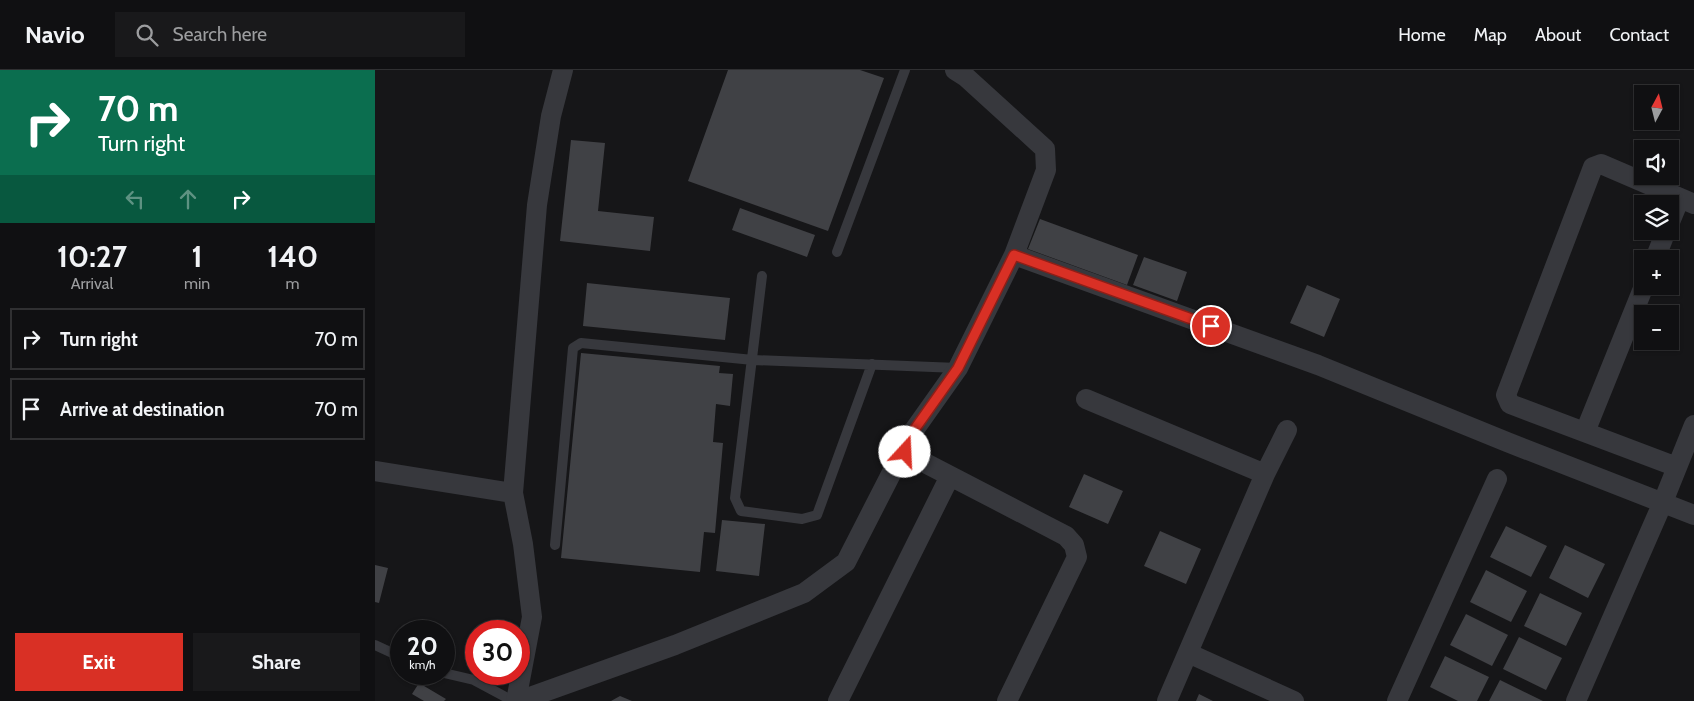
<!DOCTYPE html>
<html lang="en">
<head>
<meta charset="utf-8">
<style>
	body { margin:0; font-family:Cabin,sans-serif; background:#19191b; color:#f1f3f6; height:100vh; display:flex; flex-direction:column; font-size:19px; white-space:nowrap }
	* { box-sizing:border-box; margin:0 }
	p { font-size:16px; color:#9c9d9f }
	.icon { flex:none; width:28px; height:28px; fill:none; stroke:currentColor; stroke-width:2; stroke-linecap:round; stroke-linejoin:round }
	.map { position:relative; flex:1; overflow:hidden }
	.side { display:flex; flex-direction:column; background:#101012; width:375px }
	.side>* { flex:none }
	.top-card { background:#0b6e4f; color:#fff; overflow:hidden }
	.needle { width:32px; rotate:7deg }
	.fabs { position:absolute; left:1259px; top:15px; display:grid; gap:10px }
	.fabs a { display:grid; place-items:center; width:45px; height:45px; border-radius:0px; background:#101012; box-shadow:0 1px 4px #0004,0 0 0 1px #303032; font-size:25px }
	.speed { position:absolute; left:15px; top:550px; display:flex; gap:10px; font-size:25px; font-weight:700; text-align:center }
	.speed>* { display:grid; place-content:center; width:65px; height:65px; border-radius:50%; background:#101012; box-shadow:0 1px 4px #0004,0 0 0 1px #303032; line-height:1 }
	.speed small { font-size:12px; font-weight:400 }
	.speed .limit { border:8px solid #d22; background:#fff; color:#111 }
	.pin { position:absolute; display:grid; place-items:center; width:42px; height:42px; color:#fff; margin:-21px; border:2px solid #fff; border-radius:50%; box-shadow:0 1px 5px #0007 }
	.me { position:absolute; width:55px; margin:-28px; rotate:20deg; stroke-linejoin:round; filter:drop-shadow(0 0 4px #0008) }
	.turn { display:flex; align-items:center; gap:18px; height:105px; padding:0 15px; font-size:22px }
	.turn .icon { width:65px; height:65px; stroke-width:2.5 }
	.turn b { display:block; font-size:35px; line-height:42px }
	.lanes { display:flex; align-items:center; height:48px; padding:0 15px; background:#0003; justify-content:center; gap:25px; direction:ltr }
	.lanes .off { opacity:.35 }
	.eta { display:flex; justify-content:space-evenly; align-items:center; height:85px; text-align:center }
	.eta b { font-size:30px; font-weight:800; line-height:35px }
	.button { display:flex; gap:10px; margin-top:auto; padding:10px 15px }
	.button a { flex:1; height:58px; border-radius:0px; background:#d93025; color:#fff; font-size:20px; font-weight:800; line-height:58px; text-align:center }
	.button a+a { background:#19191b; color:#f1f3f6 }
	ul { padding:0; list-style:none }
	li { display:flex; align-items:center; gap:15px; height:62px; margin:0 10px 8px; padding:0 5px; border:2px solid #303032; border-radius:0px }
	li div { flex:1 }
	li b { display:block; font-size:19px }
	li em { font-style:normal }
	header { display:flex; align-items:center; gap:30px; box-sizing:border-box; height:70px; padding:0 25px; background:#101012; border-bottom:1px solid #303032 }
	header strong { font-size:24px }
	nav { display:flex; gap:28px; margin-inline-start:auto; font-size:18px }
	.search { width:350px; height:45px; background:#19191b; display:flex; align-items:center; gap:12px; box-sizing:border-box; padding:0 18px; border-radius:0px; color:#9c9d9f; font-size:19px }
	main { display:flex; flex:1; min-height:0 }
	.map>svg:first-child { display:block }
	.building { fill:#404145 }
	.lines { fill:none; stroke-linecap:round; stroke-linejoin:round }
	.lane { stroke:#37383d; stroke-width:10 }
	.street { stroke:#37383d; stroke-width:20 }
	.route-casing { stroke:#8d1f18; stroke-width:12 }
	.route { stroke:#d93025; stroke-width:9 }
</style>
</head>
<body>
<header>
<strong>Navio</strong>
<div class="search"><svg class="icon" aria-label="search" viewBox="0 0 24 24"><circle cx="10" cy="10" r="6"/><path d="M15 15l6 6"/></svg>Search here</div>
<nav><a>Home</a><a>Map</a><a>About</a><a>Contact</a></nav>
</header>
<main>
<section class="side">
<div class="top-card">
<div class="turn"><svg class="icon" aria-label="right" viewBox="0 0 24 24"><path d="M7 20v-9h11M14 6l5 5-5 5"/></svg><div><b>70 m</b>Turn right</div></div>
<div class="lanes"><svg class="icon off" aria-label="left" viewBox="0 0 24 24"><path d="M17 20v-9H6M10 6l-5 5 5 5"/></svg><svg class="icon off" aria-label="ahead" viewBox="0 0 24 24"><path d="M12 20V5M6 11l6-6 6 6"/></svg><svg class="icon" aria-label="right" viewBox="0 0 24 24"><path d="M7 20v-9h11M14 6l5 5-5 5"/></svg></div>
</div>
<div class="eta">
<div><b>10:27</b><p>Arrival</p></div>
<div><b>1</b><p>min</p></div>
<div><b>140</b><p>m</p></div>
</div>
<ul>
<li><svg class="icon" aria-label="right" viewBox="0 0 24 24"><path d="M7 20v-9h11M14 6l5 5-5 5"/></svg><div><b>Turn right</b></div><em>70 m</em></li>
<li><svg class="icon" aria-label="arrive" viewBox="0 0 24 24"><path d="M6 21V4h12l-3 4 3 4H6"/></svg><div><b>Arrive at destination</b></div><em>70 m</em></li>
</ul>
<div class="button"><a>Exit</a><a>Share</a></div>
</section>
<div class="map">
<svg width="1319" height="631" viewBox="0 0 1319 631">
	<rect width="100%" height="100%" fill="#161618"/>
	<path class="building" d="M353 0H485L509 8 453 161 313 111Z
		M196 70 230 73 223 141 279 147 275 181 185 171Z
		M365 138 440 165 432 187 357 160Z
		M665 149 763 185 752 215 653 179Z
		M769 187 812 202 802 231 758 215Z
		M212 213 355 228 350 270 208 256Z
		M932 215 965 229 949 267 915 253Z
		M206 283 345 296 344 303 358 304 355 336 341 334 338 372 348 373 340 463 329 462 325 502 186 488Z
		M709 404 748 421 733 454 694 437Z
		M347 450 390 454 384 506 341 501Z
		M1131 456 1172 476 1156 507 1115 487Z
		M785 461 826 479 811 514 769 496Z
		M1190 475 1230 494 1213 528 1174 508Z
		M0 495 13 498 4 533 0 532Z
		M1111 500 1152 521 1136 552 1095 532Z
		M1165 523 1207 543 1191 576 1149 556Z
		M1091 544 1133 565 1117 596 1075 575Z
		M1144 567 1187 588 1171 620 1128 599Z
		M1070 586 1114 607 1102 631H1083L1055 617Z
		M1125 610 1168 631H1114Z
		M44 613 71 629 69 631H49L37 624Z
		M824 624 838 631H821Z
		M245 626 257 631H236Z"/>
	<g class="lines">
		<path class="lane" d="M462 182 530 0
			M387 206 360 428 366 441 427 449 442 445 497 294
			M180 475 198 278 206 273 378 290 583 298
			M0 575 26 587
			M69 603 99 610 138 631"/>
		<path class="street" d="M1295 152 1305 128
			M639 185 943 295 1132 372 1319 445
			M1280 189 1291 161
			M711 329 890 404
			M1210 362 1269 216
			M527 381 691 466 699 475 702 487 632 631
			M1302 397 1135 334 1131 325 1218 97 1226 94 1319 134
			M0 401 138 423
			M813 583 919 631
			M141 631 157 547 148 474 138 423 162 135 176 46 188 0
			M144 631 300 575 429 523 471 492 537 363 583 298 639 185 671 100 670 79 591 7 580 0
			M463 631 575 406
			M792 631 890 404 912 360
			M1022 631 1122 409
			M1201 631 1288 432 1319 355"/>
	</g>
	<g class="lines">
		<g class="route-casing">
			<path id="route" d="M530 382 527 381 537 363 583 298 639 185 836 256"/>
		</g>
		<use href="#route" class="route"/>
	</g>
</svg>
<div class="fabs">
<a><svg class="needle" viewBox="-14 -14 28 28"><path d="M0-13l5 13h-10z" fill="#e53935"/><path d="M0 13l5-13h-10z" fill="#9c9d9f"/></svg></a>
<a><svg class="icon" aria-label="sound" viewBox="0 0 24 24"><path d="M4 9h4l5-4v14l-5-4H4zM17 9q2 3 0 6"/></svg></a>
<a><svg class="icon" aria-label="layers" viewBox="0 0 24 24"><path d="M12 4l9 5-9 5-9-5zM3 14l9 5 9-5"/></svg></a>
<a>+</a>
<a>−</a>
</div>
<div class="speed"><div>20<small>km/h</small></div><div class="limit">30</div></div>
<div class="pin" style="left:836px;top:256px;background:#d93025"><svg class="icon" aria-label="arrive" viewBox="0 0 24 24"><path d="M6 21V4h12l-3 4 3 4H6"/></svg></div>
<svg class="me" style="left:530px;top:382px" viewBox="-20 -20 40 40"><circle r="19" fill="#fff"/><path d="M0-13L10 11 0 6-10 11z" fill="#d93025"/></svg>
</div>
</main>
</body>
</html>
